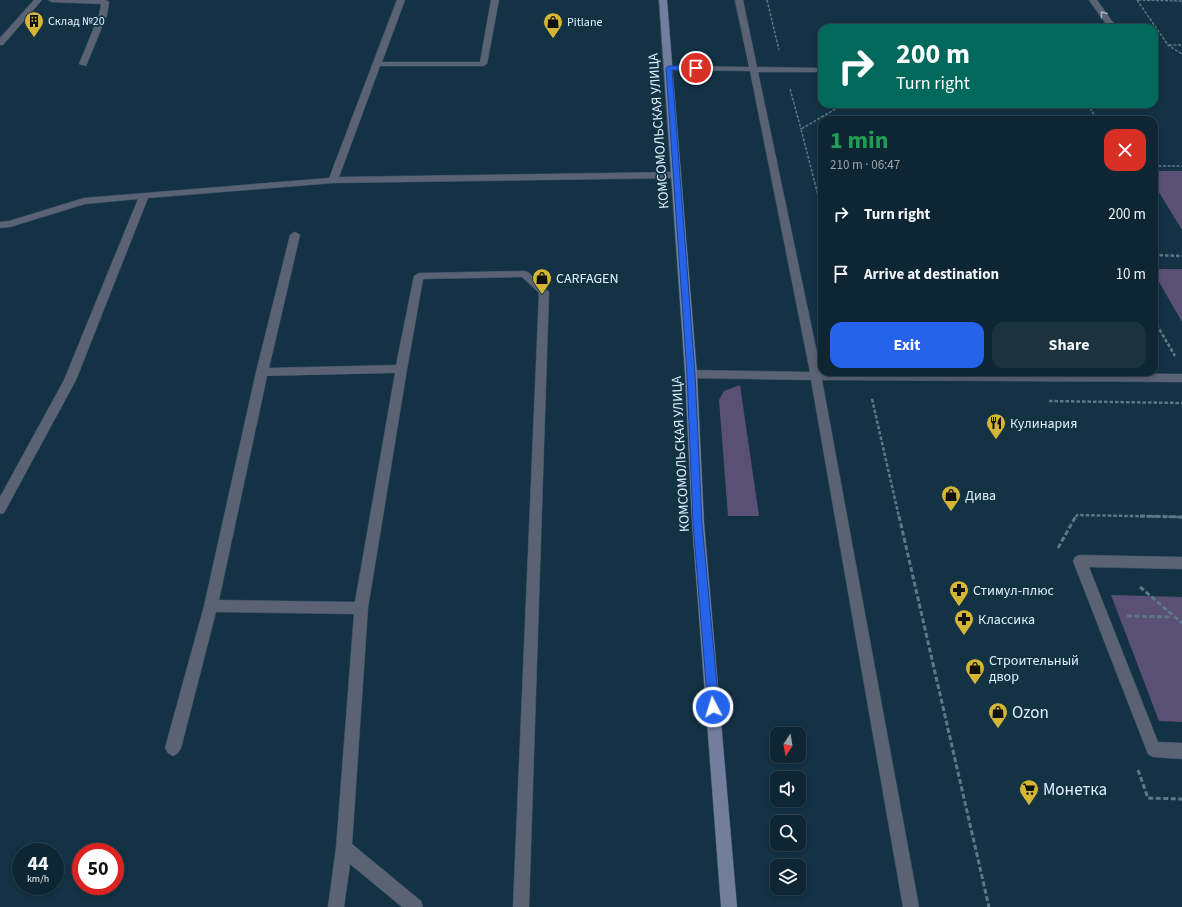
<!DOCTYPE html>
<html lang="en">
<head>
<meta charset="utf-8">
<style>
	body { margin:0; font-family:"Source Sans 3",sans-serif; background:#1c323f; color:#f1f3f6; height:100vh; display:flex; flex-direction:column; font-size:15px; white-space:nowrap }
	* { box-sizing:border-box; margin:0 }
	p { font-size:13px; color:#9ba5ac }
	.icon { flex:none; width:22px; height:22px; fill:none; stroke:currentColor; stroke-width:2; stroke-linecap:round; stroke-linejoin:round }
	.map { position:relative; flex:1; overflow:hidden }
	.side { position:absolute; left:818px; top:116px; width:340px; height:260px; display:flex; flex-direction:column; background:#0e2633; border-radius:12px; box-shadow:0 2px 6px #0003,0 0 0 1px #2e434e }
	.side>* { flex:none }
	.top-card { position:absolute; left:818px; top:24px; width:340px; height:84px; border-radius:12px; box-shadow:0 2px 6px #0003,0 0 0 1px #2e434e; background:#00695c; color:#fff; overflow:hidden }
	.needle { width:26px; rotate:192deg }
	.tools { position:absolute; left:770px; top:727px; display:grid; gap:8px }
	.tools a { display:grid; place-items:center; width:36px; height:36px; border-radius:8px; background:#0e2633; box-shadow:0 2px 6px #0003,0 0 0 1px #2e434e; font-size:20px }
	.speed { position:absolute; left:12px; top:843px; display:flex; gap:8px; font-size:20px; font-weight:700; text-align:center }
	.speed>* { display:grid; place-content:center; width:52px; height:52px; border-radius:50%; background:#0e2633; box-shadow:0 2px 6px #0003,0 0 0 1px #2e434e; line-height:1 }
	.speed small { font-size:10px; font-weight:400 }
	.speed .limit { border:6px solid #d22; background:#fff; color:#111 }
	.pin { position:absolute; display:grid; place-items:center; width:34px; height:34px; color:#fff; margin:-17px; border:2px solid #fff; border-radius:50%; box-shadow:0 1px 4px #0007 }
	.me { position:absolute; width:44px; margin:-22px; rotate:355deg; stroke-linejoin:round; filter:drop-shadow(0 0 3px #0008) }
	.turn { display:flex; align-items:center; gap:14px; height:84px; padding:0 12px; font-size:18px }
	.turn .icon { width:52px; height:52px; stroke-width:2.5 }
	.turn b { display:block; font-size:28px; line-height:34px }
	.round { display:grid; place-items:center; flex:none; width:42px; height:42px; border-radius:12px; background:#1c323f }
	.headline { display:flex; align-items:center; justify-content:space-between; height:68px; padding:0 12px }
	h1 { font-size:24px; font-weight:700; line-height:30px; color:#1e9e55 }
	.primary-button { display:flex; gap:8px; margin-top:auto; padding:8px 12px }
	.primary-button a { flex:1; height:46px; border-radius:12px; background:#2563eb; color:#fff; font-size:16px; font-weight:700; line-height:46px; text-align:center }
	.primary-button a+a { background:#1c323f; color:#f1f3f6 }
	ul { padding:0; list-style:none }
	li { display:flex; align-items:center; gap:12px; height:60px; padding:0 12px }
	li div { flex:1 }
	li b { display:block; font-size:15px }
	li em { font-style:normal }
	.map>svg:first-child { display:block }
	.green { fill:#5a5076 }
	.lines { fill:none; stroke-linecap:round; stroke-linejoin:round }
	.lane-casing { stroke:#345162; stroke-width:1 }
	.secondary-casing { stroke:#345162; stroke-width:1 }
	.path-far2 { stroke:#5d7787; stroke-width:1.5; stroke-dasharray:3 1.5; stroke-linecap:butt }
	.path-far1 { stroke:#5d7787; stroke-width:2.5; stroke-dasharray:3.5 2; stroke-linecap:butt }
	.path { stroke:#5d7787; stroke-width:3; stroke-dasharray:5 2.5; stroke-linecap:butt }
	.lane { fill:#5a6274; fill-rule:evenodd }
	.secondary { fill:#727e9c; fill-rule:evenodd }
	.oneway { stroke:#a4b1c0 }
	.route { fill:#2563eb; stroke:#184099 }
	.labels { text-anchor:middle; stroke-width:3.5; stroke-linejoin:round; paint-order:stroke }
	.far-poi-label { font-size:12px; fill:#e0f1fe; stroke:#133244; text-anchor:start }
	.street-label { font-size:14px; fill:#e0f1fe; stroke:#133244 }
	.poi-label { font-size:14px; fill:#e0f1fe; stroke:#133244; text-anchor:start }
	.near-poi-label { font-size:17px; fill:#e0f1fe; stroke:#133244; text-anchor:start }
</style>
</head>
<body>
<div class="map">
<svg width="1182" height="907" viewBox="0 0 1182 907">
	<rect width="100%" height="100%" fill="#133244"/>
	<path class="green" d="M1154 171H1182V230L1154 184Z
		M1154 269H1182V322L1154 273Z
		M740 385 759 516H728L719 400 724 391Z
		M1111 595 1182 597V722L1159 721Z"/>
	<g class="lines">
		<g class="lane-casing">
			<path id="lane" d="M34 0H42L3 45H0V38Z
				M48 0H106L109 2 107 15 86 66 79 64 99 15 101 4 52 2Z
				M397 0H405L382 62H480L491 0H499L487 64 483 66H380L339 177 677 172 682 175 677 178 333 183 148 198 76 380 4 513 0 514V497L64 380 138 199 85 204 10 227 0 228V222L9 221 84 198 329 178Z
				M735 0H743L757 67 822 68V72H758L821 372 1182 374V382L822 380 919 907H903L811 380 691 378 685 374 691 370 810 372 750 71 669 70 665 68 669 66 749 67Z
				M1089 0H1097L1117 28H1109Z
				M295 232 300 235 269 368 396 365 414 276 419 273 524 271 528 272 549 292 529 907H513L539 293 522 277 423 279 407 369 368 608 352 844 421 901 423 907H402L350 864 344 907H328L336 848 354 614 216 612 181 748 178 753 173 756 168 753 165 748 204 606 256 372 290 235ZM395 373 355 602 219 600 267 376Z
				M1080 555 1182 557V569L1089 567 1158 742 1182 743V759L1153 757 1148 754 1073 561 1075 557Z"/>
		</g>
		<g class="secondary-casing">
			<path id="secondary" d="M659 0H667L697 374 704 523 737 907H721L692 523 685 374Z"/>
		</g>
		<path class="path-far2" d="M767 0 779 50
			M1137 0 1168 45 1182 54
			M1138 0 1182 1
			M1169 45H1182
			M790 89 801 129
			M1154 93H1159
			M1088 104 1097 120
			M1154 166H1182
			M822 211 801 129 844 104"/>
		<path class="path-far1" d="M1154 255 1182 256
			M1154 320 1175 356
			M872 399 899 517
			M1049 401 1182 403
			M1076 517 1077 515 1182 517"/>
		<path class="path" d="M899 516 989 907
			M1140 516 1182 517
			M1058 548 1076 516
			M1140 587 1182 623
			M1127 616 1172 617
			M1138 770 1148 798 1182 799"/>
		<use href="#lane" class="lane"/>
		<use href="#secondary" class="secondary"/>
	</g>
	<defs><path id="oneway-chevron" d="M-2-3.5L2.5 0L-2 3.5" fill="none" stroke-width="1.6" stroke-linecap="round" stroke-linejoin="round"/></defs>
	<use class="oneway" href="#oneway-chevron" transform="translate(1103 14) rotate(-126)"/>
	<path class="route" d="M669 66H696L699 68 696 70H672L695 374 702 523 719 707 717 711 713 713 709 711 708 707 693 523 687 374 666 68Z"/>
	<defs>
		<g id="building-pin" transform="scale(1)"><path d="M0 17L-7.5 6A9.5 9.5 0 1 1 7.5 6Z" fill="#d5b534" stroke="#133244"/><path d="M-4-6H4V6H1V3H-1V6H-4ZM-2.5-4.3h1.7v1.8h-1.7ZM.8-4.3h1.7v1.8H.8ZM-2.5-1h1.7V.8h-1.7ZM.8-1h1.7V.8H.8Z" fill="#111"/></g>
		<g id="shop-pin" transform="scale(1)"><path d="M0 17L-7.5 6A9.5 9.5 0 1 1 7.5 6Z" fill="#d5b534" stroke="#133244"/><path d="M-5-2.5h2.3a2.7 3.5 0 0 1 5.4 0H5L5.5 6h-11ZM-1.5-2.5h3a1.5 2.3 0 0 0-3 0Z" fill="#111"/></g>
		<g id="restaurant-pin" transform="scale(1)"><path d="M0 17L-7.5 6A9.5 9.5 0 1 1 7.5 6Z" fill="#d5b534" stroke="#133244"/><path d="M-5-6h1v4h1v-4h1v4h1v-4h1v5L-1.5 .5V6h-2V.5L-5-1ZM5-6V6H3V1.5H1.5Q1.5-4 5-6Z" fill="#111"/></g>
		<g id="pharmacy-pin" transform="scale(1)"><path d="M0 17L-7.5 6A9.5 9.5 0 1 1 7.5 6Z" fill="#d5b534" stroke="#133244"/><path d="M-2-6h4v4h4v4h-4v4h-4v-4h-4v-4h4Z" fill="#111"/></g>
		<g id="supermarket-pin" transform="scale(1)"><path d="M0 17L-7.5 6A9.5 9.5 0 1 1 7.5 6Z" fill="#d5b534" stroke="#133244"/><path d="M-6-5.5h2.5l.6 2H6L4.5 2H-2.5L-4.4-4H-6ZM-1.5 3.2a1.3 1.3 0 1 0 .1 0ZM3 3.2a1.3 1.3 0 1 0 .1 0Z" fill="#111"/></g>
	</defs>
	<g fill-rule="evenodd">
		<use href="#building-pin" x="34" y="21"/>
		<use href="#shop-pin" x="553" y="22"/>
		<use href="#shop-pin" x="542" y="278"/>
		<use href="#restaurant-pin" x="996" y="423"/>
		<use href="#shop-pin" x="951" y="495"/>
		<use href="#pharmacy-pin" x="959" y="590"/>
		<use href="#pharmacy-pin" x="964" y="619"/>
		<use href="#shop-pin" x="975" y="668"/>
		<use href="#shop-pin" x="998" y="712"/>
		<use href="#supermarket-pin" x="1029" y="789"/>
	</g>
	<g class="labels">
		<g class="far-poi-label">
			<text x="48" y="25">Склад №20</text>
			<text x="567" y="26">Pitlane</text>
		</g>
		<g class="street-label">
			<text transform="translate(658 131) rotate(-94)" y="5">КОМСОМОЛЬСКАЯ УЛИЦА</text>
			<text transform="translate(680 454) rotate(-93)" y="5">КОМСОМОЛЬСКАЯ УЛИЦА</text>
		</g>
		<g class="poi-label">
			<text x="556" y="283">CARFAGEN</text>
			<text x="1010" y="428">Кулинария</text>
			<text x="965" y="500">Дива</text>
			<text x="973" y="595">Стимул-плюс</text>
			<text x="978" y="624">Классика</text>
			<text x="989" y="665">Строительный<tspan x="989" dy="16">двор</tspan></text>
		</g>
		<g class="near-poi-label">
			<text x="1012" y="718">Ozon</text>
			<text x="1043" y="795">Монетка</text>
		</g>
	</g>
</svg>
<div class="tools">
<a><svg class="needle" viewBox="-14 -14 28 28"><path d="M0-13l5 13h-10z" fill="#e53935"/><path d="M0 13l5-13h-10z" fill="#9ba5ac"/></svg></a>
<a><svg class="icon" aria-label="sound" viewBox="0 0 24 24"><path d="M4 9h4l5-4v14l-5-4H4zM17 9q2 3 0 6"/></svg></a>
<a><svg class="icon" aria-label="search" viewBox="0 0 24 24"><circle cx="10" cy="10" r="6"/><path d="M15 15l6 6"/></svg></a>
<a><svg class="icon" aria-label="layers" viewBox="0 0 24 24"><path d="M12 4l9 5-9 5-9-5zM3 14l9 5 9-5"/></svg></a>
</div>
<div class="speed"><div>44<small>km/h</small></div><div class="limit">50</div></div>
<div class="pin" style="left:696px;top:68px;background:#d93025"><svg class="icon" aria-label="arrive" viewBox="0 0 24 24"><path d="M6 21V4h12l-3 4 3 4H6"/></svg></div>
<svg class="me" style="left:713px;top:707px" viewBox="-20 -20 40 40"><circle r="17" fill="#2563eb" stroke="#fff" stroke-width="3"/><path d="M0-11L8 9 0 5-8 9z" fill="#fff"/></svg>
<div class="top-card">
<div class="turn"><svg class="icon" aria-label="right" viewBox="0 0 24 24"><path d="M7 20v-9h11M14 6l5 5-5 5"/></svg><div><b>200 m</b>Turn right</div></div>
</div>
<section class="side">
<div class="headline"><div><h1>1 min</h1><p>210 m · 06:47</p></div><a class="round" style="background:#d93025;color:#fff"><svg class="icon" aria-label="close" viewBox="0 0 24 24"><path d="M6 6l12 12M18 6L6 18"/></svg></a></div>
<ul>
<li><svg class="icon" aria-label="right" viewBox="0 0 24 24"><path d="M7 20v-9h11M14 6l5 5-5 5"/></svg><div><b>Turn right</b></div><em>200 m</em></li>
<li><svg class="icon" aria-label="arrive" viewBox="0 0 24 24"><path d="M6 21V4h12l-3 4 3 4H6"/></svg><div><b>Arrive at destination</b></div><em>10 m</em></li>
</ul>
<div class="primary-button"><a>Exit</a><a>Share</a></div>
</section>
</div>
</body>
</html>
